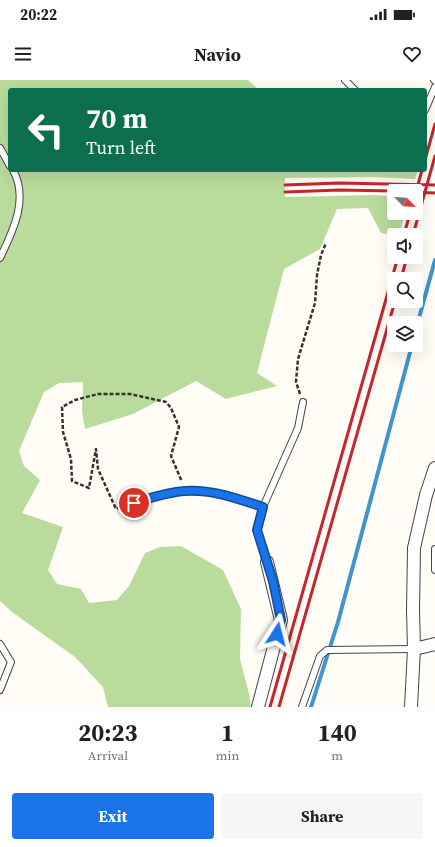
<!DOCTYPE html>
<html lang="en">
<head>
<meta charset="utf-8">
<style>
	body { margin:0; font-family:"Source Serif 4",serif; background:#f6f6f6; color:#202124; height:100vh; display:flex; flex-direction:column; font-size:15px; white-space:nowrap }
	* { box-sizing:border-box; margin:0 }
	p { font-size:13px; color:#757577 }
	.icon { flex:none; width:22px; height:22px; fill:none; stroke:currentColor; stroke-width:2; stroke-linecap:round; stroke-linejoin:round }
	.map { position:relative; height:627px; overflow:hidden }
	.details { display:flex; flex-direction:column; background:#fff; flex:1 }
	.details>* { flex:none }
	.hud { position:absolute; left:8px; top:8px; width:419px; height:84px; border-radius:4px; box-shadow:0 4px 16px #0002; background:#0b6e4f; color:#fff; overflow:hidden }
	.needle { width:26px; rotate:114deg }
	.buttons { position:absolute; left:387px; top:104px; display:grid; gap:8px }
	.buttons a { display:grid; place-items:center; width:36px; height:36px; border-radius:4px; background:#fff; box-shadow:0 4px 16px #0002; font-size:20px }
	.pin { position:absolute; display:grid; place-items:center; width:34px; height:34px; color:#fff; margin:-17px; border:2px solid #fff; border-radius:50%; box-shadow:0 1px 4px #0007 }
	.me { position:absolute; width:44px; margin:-22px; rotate:9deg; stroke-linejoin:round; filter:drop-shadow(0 0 3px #0008) }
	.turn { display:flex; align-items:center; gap:14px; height:84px; padding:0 12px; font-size:18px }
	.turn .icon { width:52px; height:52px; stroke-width:2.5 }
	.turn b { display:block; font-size:28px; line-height:34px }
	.eta { display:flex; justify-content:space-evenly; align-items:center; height:68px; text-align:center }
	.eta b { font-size:24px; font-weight:700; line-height:28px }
	.primary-button { display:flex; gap:8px; margin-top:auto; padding:8px 12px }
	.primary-button a { flex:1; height:46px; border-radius:4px; background:#1a73e8; color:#fff; font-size:16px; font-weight:700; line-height:46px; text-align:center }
	.primary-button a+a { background:#f6f6f6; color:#202124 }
	.status { display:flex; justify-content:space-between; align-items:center; height:28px; padding:0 20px; background:#fff; direction:ltr }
	.status svg { height:11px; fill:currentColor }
	header { display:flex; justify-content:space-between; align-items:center; height:52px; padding:0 12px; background:#fff; font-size:18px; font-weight:700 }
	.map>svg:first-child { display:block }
	.forest { fill:#b9dc9c }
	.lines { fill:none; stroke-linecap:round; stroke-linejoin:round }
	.stream { stroke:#3f96cf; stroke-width:4 }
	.lane-casing { stroke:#444; stroke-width:8 }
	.street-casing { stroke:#444; stroke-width:14 }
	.path { stroke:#333; stroke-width:2.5; stroke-dasharray:4 2; stroke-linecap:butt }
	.lane { stroke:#fff; stroke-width:6 }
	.street { stroke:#fff; stroke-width:12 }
	.rail { stroke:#c4262e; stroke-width:3 }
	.route-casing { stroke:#114b97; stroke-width:10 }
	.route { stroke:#1a73e8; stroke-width:7 }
</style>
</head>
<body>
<div class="status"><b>20:22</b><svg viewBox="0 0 49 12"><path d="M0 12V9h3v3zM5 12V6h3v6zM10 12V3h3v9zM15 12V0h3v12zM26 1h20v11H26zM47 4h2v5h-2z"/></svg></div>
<header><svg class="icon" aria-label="menu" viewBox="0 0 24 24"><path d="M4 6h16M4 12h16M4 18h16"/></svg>Navio<svg class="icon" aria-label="heart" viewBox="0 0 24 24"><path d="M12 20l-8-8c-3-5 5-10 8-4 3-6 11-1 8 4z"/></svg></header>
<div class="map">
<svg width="435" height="627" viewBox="0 0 435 627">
	<rect width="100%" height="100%" fill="#fffdf5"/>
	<path class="forest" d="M0 0H248L259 10H10V90H418L415 99 375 97 285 98V117L373 115 394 116V133H405L399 155H394L381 153 368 128 337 129 320 169 284 189 257 293 277 306 226 319 196 301 133 334 85 349 82 332 83 302 59 303 44 312 19 371 24 386 40 400 22 433 63 447 48 490 57 504 81 509 89 523 117 520 129 506 145 473 160 467 181 466 223 490 241 529 240 579 249 614 251 627H108L103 607 75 577 12 532 0 521Z"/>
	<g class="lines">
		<path class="stream" d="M416 249 435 180
			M311 627 338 542 412 265"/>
		<g class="lane-casing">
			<path id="lane" d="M345 0 355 10
				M434 0 435 1
				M425 30 435 7
				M0 68 10 86
				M0 178C13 151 29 119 13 90
				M134 423C150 418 168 412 185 411 212 409 238 419 263 427
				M435 469V490
				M267 482 257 450 263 427 298 348 303 322
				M0 564 11 582 0 610
				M302 627 320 576 327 570 414 569"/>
		</g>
		<g class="street-casing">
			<path id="street" d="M414 569 435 564
				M258 627 281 540 267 482
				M411 627 414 569 413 530 414 468 426 415 435 388"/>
		</g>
		<path class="path" d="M300 314 296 302 298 279 315 223 317 195 321 175 326 163
			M126 425 116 429 98 389 96 369 89 408 72 401 71 379 63 352 62 327 75 320 98 314H130L166 322 171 328 179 347 171 376 182 402"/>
		<use href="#lane" class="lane"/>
		<use href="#street" class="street"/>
		<path class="rail" d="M425 80 435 44
			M422 90 416 112 435 113
			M285 105 339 103 435 105
			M285 112 340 110 394 111
			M404 155 410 133
			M413 155 435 76
			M401 199 407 177
			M270 627 398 177
			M279 627 395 221"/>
	</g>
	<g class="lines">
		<g class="route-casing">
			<path id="route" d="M134 423C150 418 168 412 185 411 212 409 238 419 263 427L257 450 273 501 281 540 277 554"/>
		</g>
		<use href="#route" class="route"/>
	</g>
</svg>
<div class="buttons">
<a><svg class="needle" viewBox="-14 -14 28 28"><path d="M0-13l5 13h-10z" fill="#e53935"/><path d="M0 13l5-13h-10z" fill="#757577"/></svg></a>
<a><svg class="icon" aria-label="sound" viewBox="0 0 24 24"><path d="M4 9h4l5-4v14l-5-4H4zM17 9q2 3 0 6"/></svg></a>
<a><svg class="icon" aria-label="search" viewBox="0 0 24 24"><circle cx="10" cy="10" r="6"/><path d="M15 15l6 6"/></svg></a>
<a><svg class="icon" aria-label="layers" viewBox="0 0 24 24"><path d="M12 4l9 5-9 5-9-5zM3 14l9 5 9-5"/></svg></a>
</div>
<div class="pin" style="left:134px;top:423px;background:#d93025"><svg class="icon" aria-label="arrive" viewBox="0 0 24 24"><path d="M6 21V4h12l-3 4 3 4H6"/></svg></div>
<svg class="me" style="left:277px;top:554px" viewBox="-20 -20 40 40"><path d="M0-17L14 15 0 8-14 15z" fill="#1a73e8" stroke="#fff" stroke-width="4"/></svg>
<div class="hud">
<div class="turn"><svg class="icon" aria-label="left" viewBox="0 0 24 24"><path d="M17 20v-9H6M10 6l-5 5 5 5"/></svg><div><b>70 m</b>Turn left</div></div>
</div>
</div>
<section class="details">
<div class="eta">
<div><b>20:23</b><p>Arrival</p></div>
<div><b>1</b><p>min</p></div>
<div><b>140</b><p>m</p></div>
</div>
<div class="primary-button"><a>Exit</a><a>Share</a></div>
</section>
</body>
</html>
